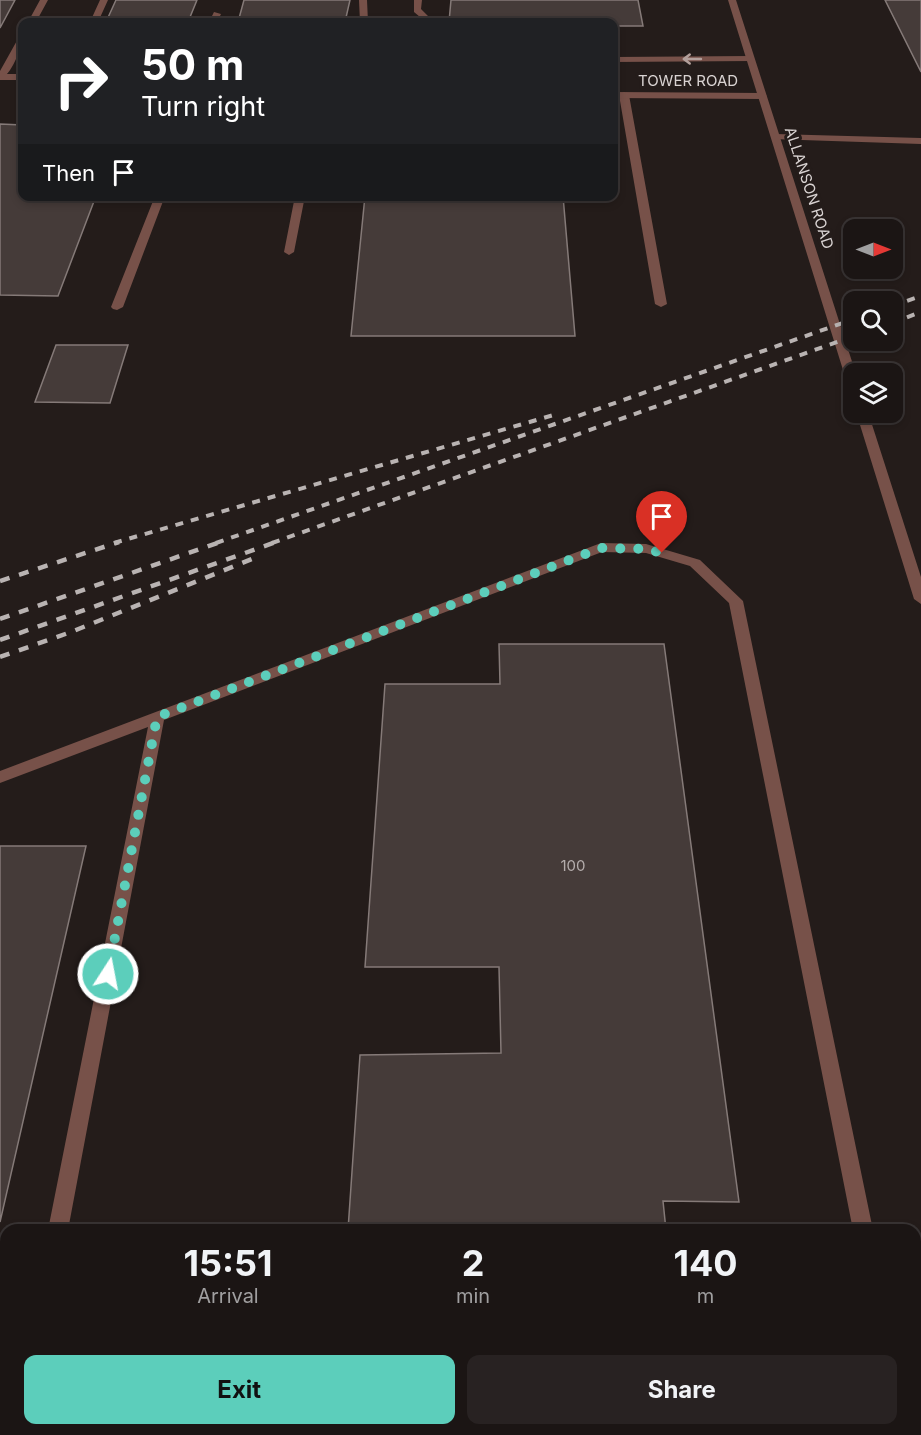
<!DOCTYPE html>
<html lang="en">
<head>
<meta charset="utf-8">
<style>
	body { margin:0; font-family:Inter,sans-serif; background:#282222; color:#f1f3f6; height:100vh; display:flex; flex-direction:column; font-size:22px; white-space:nowrap }
	* { box-sizing:border-box; margin:0 }
	p { font-size:20px; color:#a09fa0 }
	.icon { flex:none; width:33px; height:33px; fill:none; stroke:currentColor; stroke-width:2; stroke-linecap:round; stroke-linejoin:round }
	.map { position:relative; flex:1; overflow:hidden }
	.sheet { position:absolute; left:0px; top:1224px; width:921px; height:212px; display:flex; flex-direction:column; background:#1b1514; border-radius:18px 18px 0 0; box-shadow:0 3px 9px #0003,0 0 0 2px #393434 }
	.sheet>* { flex:none }
	.guide { position:absolute; left:18px; top:18px; width:600px; height:183px; border-radius:12px; box-shadow:0 3px 9px #0003,0 0 0 2px #393434; background:#202124; color:#fff; overflow:hidden }
	.needle { width:39px; rotate:90deg }
	.buttons { position:absolute; left:843px; top:219px; display:grid; gap:12px }
	.buttons a { display:grid; place-items:center; width:60px; height:60px; border-radius:12px; background:#1b1514; box-shadow:0 3px 9px #0003,0 0 0 2px #393434; font-size:30px }
	.pin { position:absolute; display:grid; place-items:center; width:51px; height:51px; color:#fff; margin:-62px -26px; border-radius:50% 50% 50% 0; rotate:-45deg; box-shadow:0 0 6px #0007 }
	.pin .icon { rotate:45deg }
	.me { position:absolute; width:66px; margin:-33px; rotate:11deg; stroke-linejoin:round; filter:drop-shadow(0 0 4px #0008) }
	.turn { display:flex; align-items:center; gap:21px; height:126px; padding:0 24px; font-size:27px }
	.turn .icon { width:78px; height:78px; stroke-width:2.5 }
	.turn b { display:block; font-size:42px; line-height:51px }
	.then { display:flex; align-items:center; height:57px; padding:0 24px; background:#0003; gap:12px; font-size:22px }
	.eta { display:flex; justify-content:space-evenly; align-items:center; height:102px; text-align:center }
	.eta b { font-size:36px; font-weight:700; line-height:42px }
	.cta { display:flex; gap:12px; margin-top:auto; padding:12px 24px }
	.cta a { flex:1; height:69px; border-radius:12px; background:#5ccebb; color:#111; font-size:24px; font-weight:700; line-height:69px; text-align:center }
	.cta a+a { background:#282222; color:#f1f3f6 }
	.map>svg:first-child { display:block }
	.building { fill:#453b39; stroke:#857a78; stroke-width:1.5 }
	.lines { fill:none; stroke-linecap:round; stroke-linejoin:round }
	.service { fill:#775149; fill-rule:evenodd }
	.minor { fill:#775149; fill-rule:evenodd }
	.tertiary { fill:#775149; fill-rule:evenodd }
	.rail-far1 { stroke:#b9b3b2; stroke-width:4; stroke-dasharray:8 8; stroke-linecap:butt }
	.rail { stroke:#b9b3b2; stroke-width:4.5; stroke-dasharray:10 10; stroke-linecap:butt }
	.oneway { stroke:#b29f9b }
	.route { stroke:#5ccebb; stroke-width:10; stroke-dasharray:0 18 }
	.labels { text-anchor:middle; stroke-width:6; stroke-linejoin:round; paint-order:stroke }
	.far-street-label { font-size:15px; fill:#d9d3d2; stroke:#241c1a }
	.number-label { font-size:15px; fill:#b4adac }
</style>
</head>
<body>
<div class="map">
<svg width="921" height="1435" viewBox="0 0 921 1435">
	<rect width="100%" height="100%" fill="#241c1a"/>
	<path class="building" d="M0 0H15L0 28Z
		M116 0H197L188 22H106Z
		M244 0H350L345 22H238Z
		M451 0H638L643 26H614V22H449Z
		M885 0H921V72Z
		M0 124 22 125V196H96L58 296 0 295Z
		M365 196H563L575 336H351Z
		M56 345H128L110 403 35 402Z
		M499 644H664L739 1202 663 1201 666 1230H348L360 1055 501 1053 499 967H365L385 684H500Z
		M0 846H86L0 1222Z
		M334 1430H510V1435H334Z"/>
	<g class="lines">
		<path class="service" d="M40 0H48L36 22H28Z
			M100 0H108L98 22H90Z
			M359 0H367L368 22H360Z
			M414 0H422L421 9 434 22H426L414 12Z
			M214 12 221 14 217 22H209Z
			M19 37H22C22 48 11 76 0 79V71Z
			M624 92 629 95 667 304 661 307 655 304 619 95Z
			M775 134 921 138V144L772 139V135Z
			M155 196H165L123 307 117 310 113 309 111 307Z
			M295 196H305L294 252 289 255 284 252Z
			M601 543 646 544 700 560 743 601 873 1230H853L729 603 690 566 646 553 602 552 164 720 68 1230H48L148 727 0 783V771Z
			M8 1430H30L29 1435H7Z
			M892 1430H914L915 1435H893Z"/>
		<path class="minor" d="M750 56 754 59 753 61 614 62V57Z
			M0 74H22V80H0Z
			M614 92 762 93 767 96 762 99 614 98Z"/>
		<path class="tertiary" d="M728 0H736L856 374H854V389L848 386Z
			M856 412H868L921 577V604L914 599Z"/>
		<path class="rail-far1" d="M892 306 921 296
			M892 323 921 312
			M114 543 557 414
			M216 543 854 319
			M272 543 854 336"/>
		<path class="rail" d="M0 581 119 542
			M0 619 220 542
			M0 640 276 542
			M0 657 71 632 252 559"/>
	</g>
	<defs><path id="oneway-shaft" d="M-6 0H5M1.5-3L5.5 0L1.5 3" fill="none" stroke-width="1.6" stroke-linecap="round" stroke-linejoin="round" transform="scale(1.5)"/></defs>
	<use class="oneway" href="#oneway-shaft" transform="translate(692 59) rotate(180)"/>
	<g class="lines">
		<path class="route" d="M108 974 157 717 601 548 646 549 662 553"/>
	</g>
	<g class="labels">
		<g class="far-street-label">
			<text x="688" y="86">TOWER ROAD</text>
			<text transform="translate(809 188) rotate(72)" y="5">ALLANSON ROAD</text>
		</g>
		<g class="number-label">
			<text x="573" y="871">100</text>
		</g>
	</g>
</svg>
<div class="buttons">
<a><svg class="needle" viewBox="-14 -14 28 28"><path d="M0-13l5 13h-10z" fill="#e53935"/><path d="M0 13l5-13h-10z" fill="#a09fa0"/></svg></a>
<a><svg class="icon" aria-label="search" viewBox="0 0 24 24"><circle cx="10" cy="10" r="6"/><path d="M15 15l6 6"/></svg></a>
<a><svg class="icon" aria-label="layers" viewBox="0 0 24 24"><path d="M12 4l9 5-9 5-9-5zM3 14l9 5 9-5"/></svg></a>
</div>
<div class="pin" style="left:662px;top:553px;background:#d93025"><svg class="icon" aria-label="arrive" viewBox="0 0 24 24"><path d="M6 21V4h12l-3 4 3 4H6"/></svg></div>
<svg class="me" style="left:108px;top:974px" viewBox="-20 -20 40 40"><circle r="17" fill="#5ccebb" stroke="#fff" stroke-width="3"/><path d="M0-11L8 9 0 5-8 9z" fill="#fff"/></svg>
<div class="guide">
<div class="turn"><svg class="icon" aria-label="right" viewBox="0 0 24 24"><path d="M7 20v-9h11M14 6l5 5-5 5"/></svg><div><b>50 m</b>Turn right</div></div>
<div class="then">Then<svg class="icon" aria-label="arrive" viewBox="0 0 24 24"><path d="M6 21V4h12l-3 4 3 4H6"/></svg></div>
</div>
<section class="sheet">
<div class="eta">
<div><b>15:51</b><p>Arrival</p></div>
<div><b>2</b><p>min</p></div>
<div><b>140</b><p>m</p></div>
</div>
<div class="cta"><a>Exit</a><a>Share</a></div>
</section>
</div>
</body>
</html>
